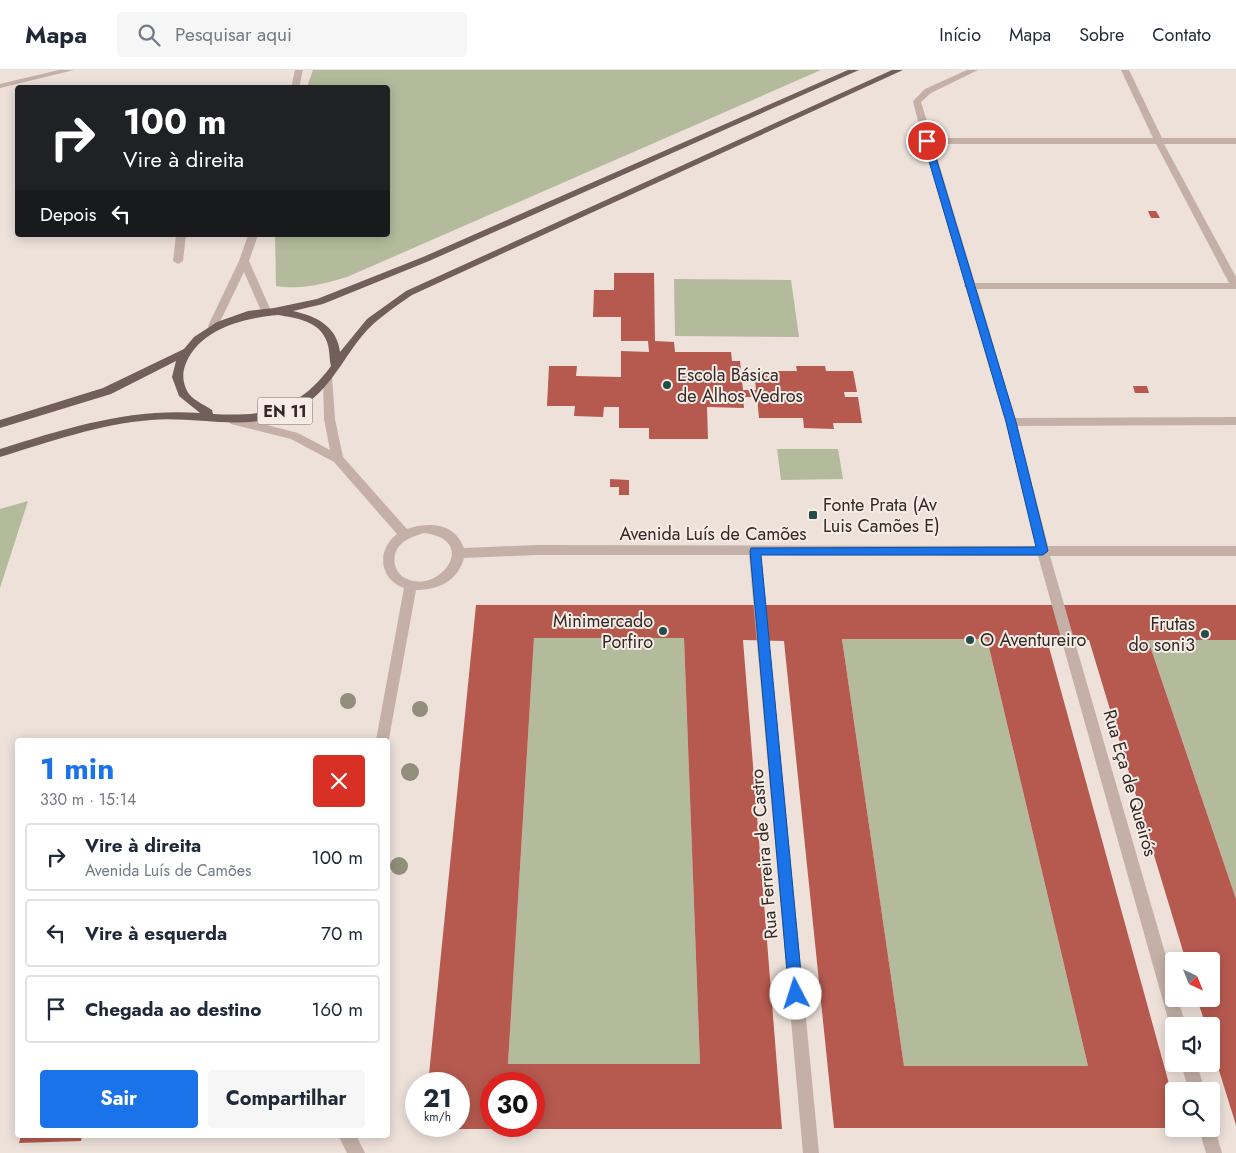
<!DOCTYPE html>
<html lang="pt">
<head>
<meta charset="utf-8">
<style>
	body { margin:0; font-family:Jost,sans-serif; background:#f6f6f7; color:#1f2937; height:100vh; display:flex; flex-direction:column; font-size:19px; white-space:nowrap }
	* { box-sizing:border-box; margin:0 }
	p { font-size:16px; color:#747a83 }
	.icon { flex:none; width:28px; height:28px; fill:none; stroke:currentColor; stroke-width:2; stroke-linecap:round; stroke-linejoin:round }
	.map { position:relative; flex:1; overflow:hidden }
	.details { position:absolute; left:15px; top:668px; width:375px; height:400px; display:flex; flex-direction:column; background:#fff; border-radius:5px; box-shadow:0 2px 12px #0003 }
	.details>* { flex:none }
	.guide { position:absolute; left:15px; top:15px; width:375px; height:152px; border-radius:5px; box-shadow:0 2px 12px #0003; background:#202124; color:#fff; overflow:hidden }
	.needle { width:32px; rotate:137deg }
	.tools { position:absolute; left:1165px; top:882px; display:grid; gap:10px }
	.tools a { display:grid; place-items:center; width:55px; height:55px; border-radius:5px; background:#fff; box-shadow:0 2px 12px #0003; font-size:25px }
	.speed { position:absolute; left:405px; top:1002px; display:flex; gap:10px; font-size:25px; font-weight:700; text-align:center }
	.speed>* { display:grid; place-content:center; width:65px; height:65px; border-radius:50%; background:#fff; box-shadow:0 2px 12px #0003; line-height:1 }
	.speed small { font-size:12px; font-weight:400 }
	.speed .limit { border:8px solid #d22; background:#fff; color:#111 }
	.pin { position:absolute; display:grid; place-items:center; width:42px; height:42px; color:#fff; margin:-21px; border:2px solid #fff; border-radius:50%; box-shadow:0 1px 5px #0007 }
	.me { position:absolute; width:55px; margin:-28px; rotate:355deg; stroke-linejoin:round; filter:drop-shadow(0 0 4px #0008) }
	.turn { display:flex; align-items:center; gap:18px; height:105px; padding:0 25px; font-size:22px }
	.turn .icon { width:65px; height:65px; stroke-width:2.5 }
	.turn b { display:block; font-size:35px; line-height:42px }
	.then { display:flex; align-items:center; height:48px; padding:0 25px; background:#0003; gap:10px; font-size:19px }
	.round { display:grid; place-items:center; flex:none; width:52px; height:52px; border-radius:5px; background:#f6f6f7 }
	.head { display:flex; align-items:center; justify-content:space-between; height:85px; padding:0 25px }
	h1 { font-size:30px; font-weight:700; line-height:38px; color:#1a73e8 }
	.action { display:flex; gap:10px; margin-top:auto; padding:10px 25px }
	.action a { flex:1; height:58px; border-radius:5px; background:#1a73e8; color:#fff; font-size:20px; font-weight:700; line-height:58px; text-align:center }
	.action a+a { background:#f6f6f7; color:#1f2937 }
	ul { padding:0; list-style:none }
	li { display:flex; align-items:center; gap:15px; height:68px; margin:0 10px 8px; padding:0 15px; border:2px solid #e0e1e3; border-radius:5px }
	li div { flex:1 }
	li b { display:block; font-size:19px }
	li em { font-style:normal }
	header { display:flex; align-items:center; gap:30px; box-sizing:border-box; height:70px; padding:0 25px; background:#fff; border-bottom:1px solid #e0e1e3 }
	header strong { font-size:24px }
	nav { display:flex; gap:28px; margin-inline-start:auto; font-size:18px }
	.search { width:350px; height:45px; background:#f6f6f7; display:flex; align-items:center; gap:12px; box-sizing:border-box; padding:0 18px; border-radius:5px; color:#747a83; font-size:19px }
	.map>svg:first-child { display:block }
	.green { fill:#b4ba9c }
	.building { fill:#b65a4f; fill-rule:evenodd }
	.lines { fill:none; stroke-linecap:round; stroke-linejoin:round }
	.minor { fill:#c4b0a7; fill-rule:evenodd }
	.major { fill:#725e5a; fill-rule:evenodd }
	.tree { fill:#918f7b }
	.route { fill:#1a73e8; stroke:#114b97 }
	.poi-dot { fill:#224d4a; stroke:#f6ece5; stroke-width:2 }
	.labels { text-anchor:middle; stroke-width:4; stroke-linejoin:round; paint-order:stroke }
	.shield { fill:#f6ece5; stroke:#6c6460; stroke-width:1 }
	.shield-label { font-size:16px; font-weight:bold; fill:#312927 }
	.poi-label { font-size:18px; fill:#312927; stroke:#f6ece5; text-anchor:start }
	.street-label { font-size:18px; fill:#312927; stroke:#f6ece5 }
</style>
</head>
<body>
<header>
<strong>Mapa</strong>
<div class="search"><svg class="icon" aria-label="search" viewBox="0 0 24 24"><circle cx="10" cy="10" r="6"/><path d="M15 15l6 6"/></svg>Pesquisar aqui</div>
<nav><a>Início</a><a>Mapa</a><a>Sobre</a><a>Contato</a></nav>
</header>
<div class="map">
<svg width="1236" height="1083" viewBox="0 0 1236 1083">
	<rect width="100%" height="100%" fill="#ede1da"/>
	<path class="green" d="M313 0H821L347 207C323 214 301 220 276 216L275 165H388V18L307 17Z
		M674 209 791 210 799 267 675 266Z
		M777 379H838L843 409 781 410Z
		M28 431 0 518V439Z
		M534 568H684L700 994H508Z
		M842 569H987L1088 996H904Z
		M1148 570H1236V829Z"/>
	<path class="building" d="M1148 141H1156L1160 148H1151Z
		M614 203H654L655 271 674 272 675 282H731L732 291H740L743 320H756L754 301H797L796 296H825L826 301H853L857 322H844L845 327H858L862 353H833L834 359 804 358 803 348H759L757 327H743L744 338 707 337 708 369H649V358H619V337H604L603 347 574 346 575 336H547L549 296H577L576 306 621 307V281L649 282 648 271H621V247H593L594 220H614Z
		M1133 316H1147L1149 323H1135Z
		M610 409 629 410V425H619V417H610Z
		M476 535H1236V570H1148L1236 829V1055L1211 975V956H1206L1197 929H1211V891H1186L1089 570H1047L1174 1032V1058H834L784 571 743 570 782 1059H424V1056H459V1014H428ZM534 568H684L700 994H508ZM842 569H987L1088 996H904ZM491 1014H534V1056H491Z
		M21 1065H82L81 1071 19 1073Z"/>
	<g class="lines">
		<path class="minor" d="M59 0H74L0 18V14Z
			M295 0H303L299 18H291Z
			M967 0H978L931 23 921 32 932 68H1153L1121 0H1129L1162 68H1236V74H1164L1236 207V219H977L1015 348 1236 347V355L1017 356 1048 476H1236V486H1050L1174 914V929H1178L1186 956H1174V962L1170 956 1038 486 761 485 819 1083H803L749 485H537L464 488C458 511 438 520 416 520L388 674V670H376L404 518C379 509 376 480 397 464L334 392 291 369 231 354 226 350 231 346 298 363 330 380 324 349 323 309 328 305 332 306 335 349 343 387 407 459C429 452 454 452 464 478L537 475 1036 476 1006 352 967 219 964 216 965 214 923 71 913 31 925 19ZM933 74H1156L1229 213H975ZM424 463C481 470 438 526 405 508 393 502 391 485 400 475 407 468 415 466 424 463Z
			M176 165H186L183 191 178 194 173 191Z
			M248 165H258L249 191 271 241 266 244 262 243 244 202 218 256 217 258H209L208 256 239 191Z
			M1181 994H1197L1205 1021H1189Z
			M1211 1052 1215 1059 1222 1083H1206L1199 1059H1211Z
			M338 1065H356L365 1083H347Z"/>
		<path class="major" d="M848 0H859L429 191 323 234 293 241C316 246 337 256 340 282L367 249 406 221 892 0H903L412 225C395 237 376 249 362 266 340 293 327 325 294 341 249 363 199 346 151 350 100 354 49 372 0 387V379C67 358 129 338 200 343L179 326 172 307 176 291 111 324 0 358V350L103 318 184 279 194 267 217 252 248 241 274 238 317 229 423 187ZM278 245C296 248 320 251 327 272 330 280 329 288 331 296 299 340 265 347 213 344L212 340C205 335 195 331 190 325 184 318 182 307 184 299 195 260 242 248 278 245Z"/>
	</g>
	<g class="tree">
		<circle cx="348" cy="631" r="8"/>
		<circle cx="420" cy="639" r="8"/>
		<circle cx="410" cy="702" r="9"/>
		<circle cx="399" cy="796" r="9"/>
	</g>
	<path class="route" d="M927 69 931 71 1016 352 1048 481 1043 485H761L803 924 801 929 796 931 791 929 789 924 750 481 751 478 1036 477 1006 352 923 71Z"/>
	<g class="poi-dot">
		<circle cx="667" cy="315" r="5"/>
		<rect x="808" y="440" width="10" height="10" rx="2.5"/>
		<circle cx="663" cy="561" r="5"/>
		<circle cx="1205" cy="564" r="5"/>
		<circle cx="970" cy="570" r="5"/>
	</g>
	<g class="labels">
		<rect class="shield" x="257.5" y="327.5" width="55" height="27" rx="4"/>
		<g class="shield-label">
			<text x="285" y="347">EN 11</text>
		</g>
		<g class="poi-label">
			<text x="677" y="311">Escola Básica<tspan x="677" dy="21">de Alhos Vedros</tspan></text>
			<text x="823" y="441">Fonte Prata (Av<tspan x="823" dy="21">Luis Camões E)</tspan></text>
			<text x="653" y="557" text-anchor="end">Minimercado<tspan x="653" dy="21">Porfiro</tspan></text>
			<text x="1195" y="560" text-anchor="end">Frutas<tspan x="1195" dy="21">do soni3</tspan></text>
			<text x="980" y="576">O Aventureiro</text>
		</g>
		<g class="street-label">
			<text x="713" y="470">Avenida Luís de Camões</text>
			<text transform="translate(1130 713) rotate(74)" y="6">Rua Eça de Queirós</text>
			<text transform="translate(764 784) rotate(-95)" y="6">Rua Ferreira de Castro</text>
		</g>
	</g>
</svg>
<div class="tools">
<a><svg class="needle" viewBox="-14 -14 28 28"><path d="M0-13l5 13h-10z" fill="#e53935"/><path d="M0 13l5-13h-10z" fill="#747a83"/></svg></a>
<a><svg class="icon" aria-label="sound" viewBox="0 0 24 24"><path d="M4 9h4l5-4v14l-5-4H4zM17 9q2 3 0 6"/></svg></a>
<a><svg class="icon" aria-label="search" viewBox="0 0 24 24"><circle cx="10" cy="10" r="6"/><path d="M15 15l6 6"/></svg></a>
</div>
<div class="speed"><div>21<small>km/h</small></div><div class="limit">30</div></div>
<div class="pin" style="left:927px;top:71px;background:#d93025"><svg class="icon" aria-label="arrive" viewBox="0 0 24 24"><path d="M6 21V4h12l-3 4 3 4H6"/></svg></div>
<svg class="me" style="left:796px;top:924px" viewBox="-20 -20 40 40"><circle r="19" fill="#fff"/><path d="M0-13L10 11 0 6-10 11z" fill="#1a73e8"/></svg>
<div class="guide">
<div class="turn"><svg class="icon" aria-label="right" viewBox="0 0 24 24"><path d="M7 20v-9h11M14 6l5 5-5 5"/></svg><div><b>100 m</b>Vire à direita</div></div>
<div class="then">Depois<svg class="icon" aria-label="left" viewBox="0 0 24 24"><path d="M17 20v-9H6M10 6l-5 5 5 5"/></svg></div>
</div>
<section class="details">
<div class="head"><div><h1>1 min</h1><p>330 m · 15:14</p></div><a class="round" style="background:#d93025;color:#fff"><svg class="icon" aria-label="close" viewBox="0 0 24 24"><path d="M6 6l12 12M18 6L6 18"/></svg></a></div>
<ul>
<li><svg class="icon" aria-label="right" viewBox="0 0 24 24"><path d="M7 20v-9h11M14 6l5 5-5 5"/></svg><div><b>Vire à direita</b><p>Avenida Luís de Camões</p></div><em>100 m</em></li>
<li><svg class="icon" aria-label="left" viewBox="0 0 24 24"><path d="M17 20v-9H6M10 6l-5 5 5 5"/></svg><div><b>Vire à esquerda</b></div><em>70 m</em></li>
<li><svg class="icon" aria-label="arrive" viewBox="0 0 24 24"><path d="M6 21V4h12l-3 4 3 4H6"/></svg><div><b>Chegada ao destino</b></div><em>160 m</em></li>
</ul>
<div class="action"><a>Sair</a><a>Compartilhar</a></div>
</section>
</div>
</body>
</html>
